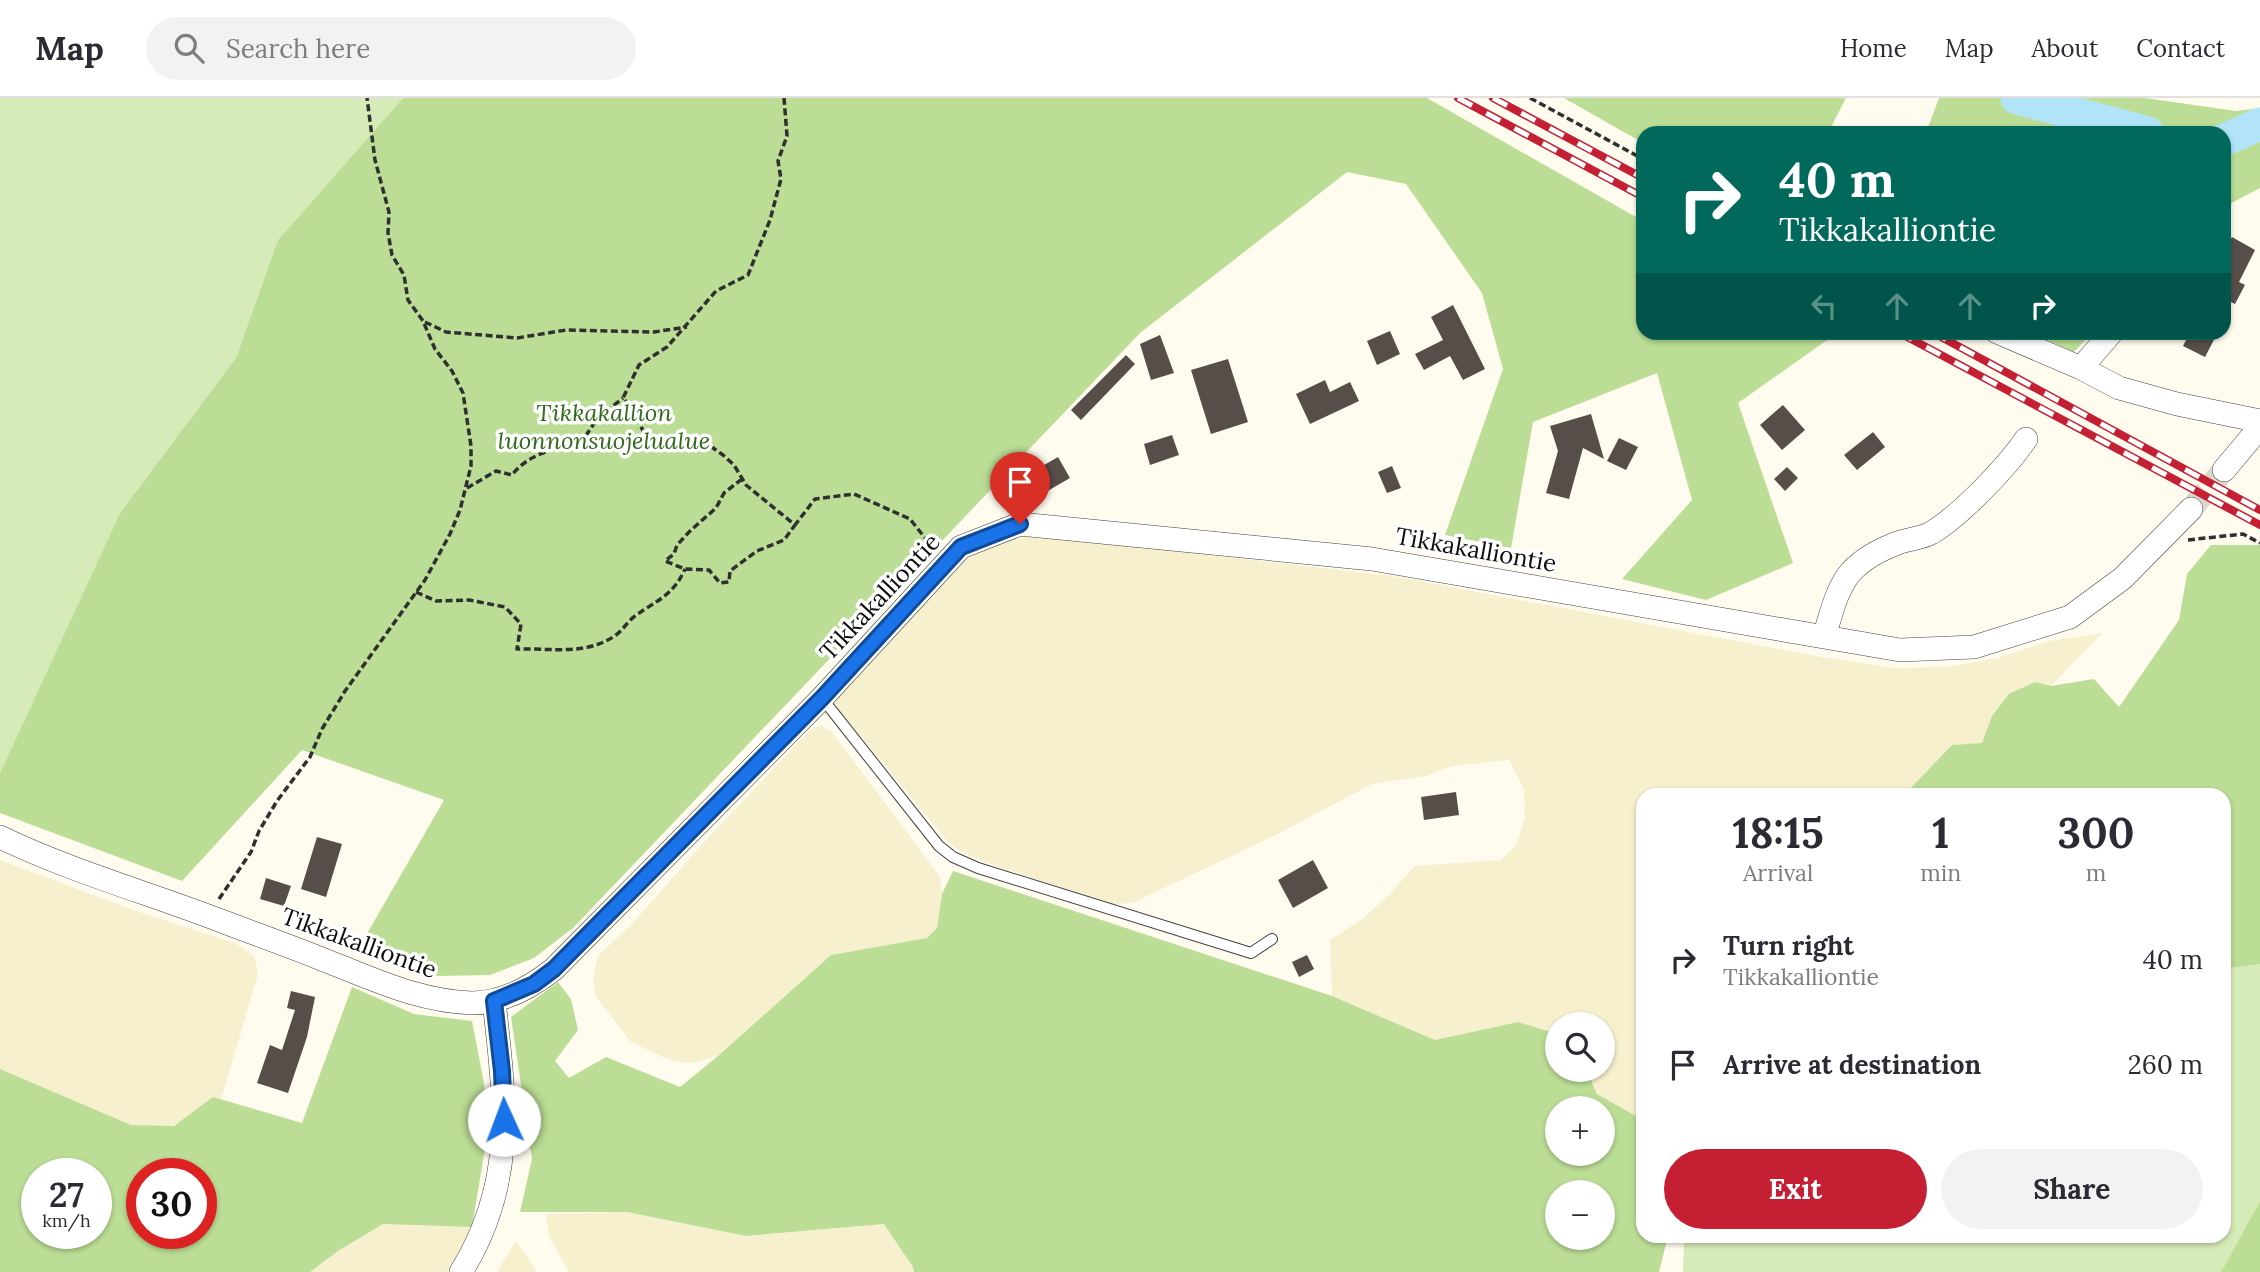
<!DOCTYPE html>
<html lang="en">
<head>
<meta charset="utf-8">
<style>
	body { margin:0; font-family:Lora,serif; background:#f2f2f3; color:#2b2b33; height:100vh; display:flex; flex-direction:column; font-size:26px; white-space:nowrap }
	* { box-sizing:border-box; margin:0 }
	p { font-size:23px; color:#7c7c81 }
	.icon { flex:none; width:38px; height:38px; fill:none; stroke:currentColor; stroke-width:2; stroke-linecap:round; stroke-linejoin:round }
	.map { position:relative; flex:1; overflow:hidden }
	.drawer { position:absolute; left:1636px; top:690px; width:595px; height:455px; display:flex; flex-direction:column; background:#fff; border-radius:21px; box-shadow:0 2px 5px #0004 }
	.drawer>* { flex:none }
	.hud { position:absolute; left:1636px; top:28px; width:595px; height:214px; border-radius:21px; box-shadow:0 2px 5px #0004; background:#00695c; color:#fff; overflow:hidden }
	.tools { position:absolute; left:1545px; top:914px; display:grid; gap:14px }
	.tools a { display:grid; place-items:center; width:70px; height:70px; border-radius:50%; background:#fff; box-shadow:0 2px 5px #0004; font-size:35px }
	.speed { position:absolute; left:21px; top:1060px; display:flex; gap:14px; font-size:35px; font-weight:700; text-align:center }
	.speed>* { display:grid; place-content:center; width:91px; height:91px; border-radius:50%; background:#fff; box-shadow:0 2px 5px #0004; line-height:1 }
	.speed small { font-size:18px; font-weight:400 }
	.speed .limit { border:10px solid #d22; background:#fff; color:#111 }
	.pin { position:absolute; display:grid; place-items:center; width:60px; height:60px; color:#fff; margin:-72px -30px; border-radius:50% 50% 50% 0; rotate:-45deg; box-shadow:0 0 7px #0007 }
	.pin .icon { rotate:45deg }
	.me { position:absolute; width:77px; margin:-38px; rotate:358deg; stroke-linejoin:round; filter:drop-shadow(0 0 5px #0008) }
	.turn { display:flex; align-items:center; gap:24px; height:147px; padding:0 28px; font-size:32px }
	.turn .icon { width:91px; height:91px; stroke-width:2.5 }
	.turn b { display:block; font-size:49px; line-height:60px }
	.lanes { display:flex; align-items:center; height:66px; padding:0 28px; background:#0003; justify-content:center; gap:35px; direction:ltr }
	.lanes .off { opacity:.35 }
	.eta { display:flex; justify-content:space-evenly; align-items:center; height:119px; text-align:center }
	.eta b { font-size:42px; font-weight:700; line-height:49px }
	.cta { display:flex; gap:14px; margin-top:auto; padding:14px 28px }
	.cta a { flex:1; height:80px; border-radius:42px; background:#c51f34; color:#fff; font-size:28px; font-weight:700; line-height:80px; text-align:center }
	.cta a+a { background:#f2f2f3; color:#2b2b33 }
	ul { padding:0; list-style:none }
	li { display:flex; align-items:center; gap:21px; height:105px; padding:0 28px }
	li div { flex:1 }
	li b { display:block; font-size:26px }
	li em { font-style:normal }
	header { display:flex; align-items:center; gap:42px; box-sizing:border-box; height:98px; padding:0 35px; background:#fff; border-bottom:2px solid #e1e1e2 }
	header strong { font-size:33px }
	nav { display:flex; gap:38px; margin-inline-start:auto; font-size:24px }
	.search { width:490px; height:63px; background:#f2f2f3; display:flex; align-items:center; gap:18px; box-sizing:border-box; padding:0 24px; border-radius:38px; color:#7c7c81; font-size:26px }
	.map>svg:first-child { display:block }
	.farmland { fill:#f6f0ce }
	.green { fill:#d6ebb7 }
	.forest { fill:#bbdd95; fill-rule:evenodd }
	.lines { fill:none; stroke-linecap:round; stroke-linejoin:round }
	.river { stroke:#b1e4f9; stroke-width:33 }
	.building { fill:#574e4a }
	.minor-tunnel { stroke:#dbd7cd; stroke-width:23; stroke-dasharray:23 11; stroke-linecap:butt }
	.service-casing { stroke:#414141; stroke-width:12 }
	.minor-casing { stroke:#414141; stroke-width:24 }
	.path { stroke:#303030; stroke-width:3.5; stroke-dasharray:7 3.5; stroke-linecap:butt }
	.service { stroke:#fff; stroke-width:10 }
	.minor { stroke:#fff; stroke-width:23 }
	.rail-casing { stroke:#c51f34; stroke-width:8 }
	.rail { stroke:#fff; stroke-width:5; stroke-dasharray:16; stroke-linecap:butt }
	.route-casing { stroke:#114b97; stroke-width:18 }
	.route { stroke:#1a73e8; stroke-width:12 }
	.labels { text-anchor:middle; stroke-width:7; stroke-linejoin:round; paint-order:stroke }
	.park-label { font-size:24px; font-style:italic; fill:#31691b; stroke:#fff }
	.street-label { font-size:24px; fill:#0e0e0e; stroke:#fff }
</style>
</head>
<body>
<header>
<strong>Map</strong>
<div class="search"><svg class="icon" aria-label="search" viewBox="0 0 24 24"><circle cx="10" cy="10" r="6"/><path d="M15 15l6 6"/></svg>Search here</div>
<nav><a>Home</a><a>Map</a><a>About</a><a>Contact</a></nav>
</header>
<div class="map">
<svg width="2260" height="1174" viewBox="0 0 2260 1174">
	<rect width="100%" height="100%" fill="#fffbef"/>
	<path class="farmland" d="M1028 439 1057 440 1393 478 1821 559 1895 570 1946 569 1997 560 2049 543 2102 535 2051 588 2035 584 1992 618 1982 646 1952 647 1905 696H1643V1022L1597 996 1586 971H1603V926H1558L1557 936 1518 924 1435 942 1332 898 1330 842 1361 822 1388 798 1415 768 1501 762 1517 746 1525 720 1524 691 1509 662 1452 668 1426 678 1372 686 1272 739 1134 804 1113 807 982 763 960 753 947 743 839 612 835 602 947 474 980 452 1001 443Z
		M820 627 832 634 940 779 942 796 937 830 927 840 831 857 718 958 693 965 672 963 631 944 596 899 593 880 598 858 632 826 696 753 809 633Z
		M0 762 136 813 235 845 254 858 258 876 221 1002 174 1028 131 1027 0 971Z
		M627 1114 746 1138 885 1126 913 1169 914 1174H569L549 1139 546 1116Z
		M383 1126 472 1129 454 1165 447 1174H310L338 1153Z
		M516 1143 537 1174H497Z"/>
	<path class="green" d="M0 0H403L278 142 236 260 120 415 0 675Z
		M2260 866V1103L2221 1174H1683L1684 1138H2224V871Z"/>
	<path class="forest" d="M403 0H1427L1643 123V234L1837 235 1738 305 1793 465 1706 502 1622 481 1692 402 1657 275 1533 324 1511 450 1445 437 1503 271 1482 195 1406 86 1347 74 1140 235 573 830 534 860 490 877 437 878 361 846 444 702 302 652 182 783 0 715V675L120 415 236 260 278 142Z
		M1564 0H1846L1828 35H1643V45Z
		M1939 0H2145L2236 13 2260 10V90L2224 109V35H1926Z
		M2033 235 2092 234V235L2074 254Z
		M2211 447H2260V866L2224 871V696H1905L1952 647 1982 645 1992 618 2009 596 2035 584 2051 588 2094 581 2119 609 2179 522 2187 476Z
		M953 773 1332 898 1435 942 1518 924 1557 936 1558 971H1586L1597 996 1643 1022V1138H1668L1659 1174H914L913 1169 884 1126 746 1138 627 1114H520L532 1061 511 919 558 884 571 901 578 932 555 963 569 980 606 959 680 989 718 958 831 857 927 840 937 830 942 796ZM1558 1010H1603V1055H1558ZM1558 1094H1603V1139H1558Z
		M352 889 414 916 472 923 483 980 489 1026 472 1129 383 1126 338 1153 310 1174H0V971L131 1027 174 1028 213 999 302 1025ZM37 1076H96V1136H37ZM142 1076H201V1136H142Z
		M2260 1103V1174H2221Z"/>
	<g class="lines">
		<path class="river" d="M2017 0 2148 35
			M2224 42 2260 26"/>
	</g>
	<path class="building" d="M2232 139 2255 152 2239 184 2245 187 2235 206 2229 203 2224 212V153Z
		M1453 207 1485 271 1463 282 1450 258 1424 272 1415 256 1443 242 1431 219Z
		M1390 233 1400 256 1377 267 1367 243Z
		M2190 234H2218L2205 259 2183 248Z
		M1160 237 1174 275 1151 282 1140 246Z
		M1126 257 1135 266 1081 322 1071 312Z
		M1228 261 1248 324 1211 336 1191 272Z
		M1325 282 1330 294 1350 284 1359 303 1310 326 1296 296Z
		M1783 307 1805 332 1782 352 1760 327Z
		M1591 316 1604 361 1583 350 1569 401 1546 395 1558 353 1550 328Z
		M1873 334 1885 349 1857 372 1844 357Z
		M1172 337 1179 357 1150 367 1144 346Z
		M1619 340 1638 349 1626 372 1607 363Z
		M1058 359 1070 380 1025 406 1013 385Z
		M1392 368 1401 390 1387 395 1378 374Z
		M1787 369 1798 380 1785 393 1774 381Z
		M1456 694 1459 717 1424 722 1421 699Z
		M317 739 342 746 326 799 301 791Z
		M1313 762 1328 790 1293 810 1278 782Z
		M266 780 291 788 284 808 260 801Z
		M1307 857 1314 871 1299 879 1292 864Z
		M291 893 315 899 307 939 288 995 257 985 270 947 282 952 295 912 287 910Z"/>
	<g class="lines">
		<path class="minor-tunnel" d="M2191 411 2224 372"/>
		<g class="service-casing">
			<path id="service" d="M822 600 939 748 953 759 978 770 1251 855 1272 841"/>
		</g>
		<g class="minor-casing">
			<path id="minor" d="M1997 234 2081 270 2119 290 2177 306 2260 323
				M2081 270 2112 234
				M2224 372 2260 329
				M1824 539C1839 489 1842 467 1895 446 1906 441 1920 441 1931 435 1960 418 2007 369 2026 341
				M0 739C73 774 149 795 224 824 261 838 298 851 334 866 381 884 420 903 472 905 503 905 530 890 554 871L822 600 961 449 1020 426 1372 461 1900 552 1974 549 2070 519 2123 480 2191 411
				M461 1174C517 1084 505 1002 494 903"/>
		</g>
		<path class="path" d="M784 0 787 38 778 63 781 81 770 122 748 177 716 193 667 249 639 267 623 300 634 313 648 344 678 345 696 338 723 357 734 367 746 387 795 427 815 401 854 396 910 421 933 450
			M1530 0 1643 61
			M425 224 446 234 517 240 566 232 654 234 687 229
			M742 381 724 395 716 410 691 432 677 447 674 456 665 463 685 471 709 472 720 485 729 484 730 473 757 453 784 442 795 427
			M467 390 496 373 512 377C528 356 555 350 580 346L598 320 623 300
			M2188 442 2243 436 2260 445
			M416 494 436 503 469 502 505 509 521 526 517 551C550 550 587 558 616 537 623 532 628 523 635 518 657 502 673 498 685 471
			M219 801 251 754 259 733 277 703 310 659 322 631 345 593 425 482 450 436 460 412 471 368V348L463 295 452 273 435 251 423 223 408 202 404 177 392 157 388 135 389 114 375 62 367 0"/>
		<use href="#service" class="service"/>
		<use href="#minor" class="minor"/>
		<g class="rail-casing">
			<path id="rail" d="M1458 0 1643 99
				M1493 0 1643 80
				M1898 234 2260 427
				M1932 234 2260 412"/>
		</g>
		<use href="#rail" class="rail"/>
	</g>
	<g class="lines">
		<g class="route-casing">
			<path id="route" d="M504 1022 502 973 494 903 534 886 554 871 822 600 961 449 1020 426"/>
		</g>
		<use href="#route" class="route"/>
	</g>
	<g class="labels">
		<g class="park-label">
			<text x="604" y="323">Tikkakallion<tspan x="604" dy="28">luonnonsuojelualue</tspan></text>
		</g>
		<g class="street-label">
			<text transform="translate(1476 452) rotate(10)" y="8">Tikkakalliontie</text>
			<text transform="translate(880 499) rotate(-47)" y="8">Tikkakalliontie</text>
			<text transform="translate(359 845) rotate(20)" y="8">Tikkakalliontie</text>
		</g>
	</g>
</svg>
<div class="tools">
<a><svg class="icon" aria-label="search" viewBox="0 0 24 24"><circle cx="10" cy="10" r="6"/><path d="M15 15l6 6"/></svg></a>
<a>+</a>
<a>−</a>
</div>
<div class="speed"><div>27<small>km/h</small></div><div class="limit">30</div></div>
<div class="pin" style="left:1020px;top:426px;background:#d93025"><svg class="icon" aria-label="arrive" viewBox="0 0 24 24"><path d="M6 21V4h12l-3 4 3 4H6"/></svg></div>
<svg class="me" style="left:504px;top:1022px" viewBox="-20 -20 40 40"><circle r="19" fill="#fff"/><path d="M0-13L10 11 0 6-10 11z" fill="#1a73e8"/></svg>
<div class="hud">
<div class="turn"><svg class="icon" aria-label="right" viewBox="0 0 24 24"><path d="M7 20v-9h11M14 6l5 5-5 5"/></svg><div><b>40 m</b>Tikkakalliontie</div></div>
<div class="lanes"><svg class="icon off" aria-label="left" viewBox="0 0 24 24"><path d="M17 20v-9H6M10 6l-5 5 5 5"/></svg><svg class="icon off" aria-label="ahead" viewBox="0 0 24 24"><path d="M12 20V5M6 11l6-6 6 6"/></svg><svg class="icon off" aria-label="ahead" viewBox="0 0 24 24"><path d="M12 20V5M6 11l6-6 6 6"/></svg><svg class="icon" aria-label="right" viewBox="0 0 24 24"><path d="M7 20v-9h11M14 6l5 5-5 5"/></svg></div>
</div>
<section class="drawer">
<div class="eta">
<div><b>18:15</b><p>Arrival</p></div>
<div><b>1</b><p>min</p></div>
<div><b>300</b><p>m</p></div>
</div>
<ul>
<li><svg class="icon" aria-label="right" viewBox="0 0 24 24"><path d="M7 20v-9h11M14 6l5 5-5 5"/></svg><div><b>Turn right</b><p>Tikkakalliontie</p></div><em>40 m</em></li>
<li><svg class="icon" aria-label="arrive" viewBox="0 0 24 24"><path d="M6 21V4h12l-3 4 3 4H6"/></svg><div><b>Arrive at destination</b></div><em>260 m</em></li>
</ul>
<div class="cta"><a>Exit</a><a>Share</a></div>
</section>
</div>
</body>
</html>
